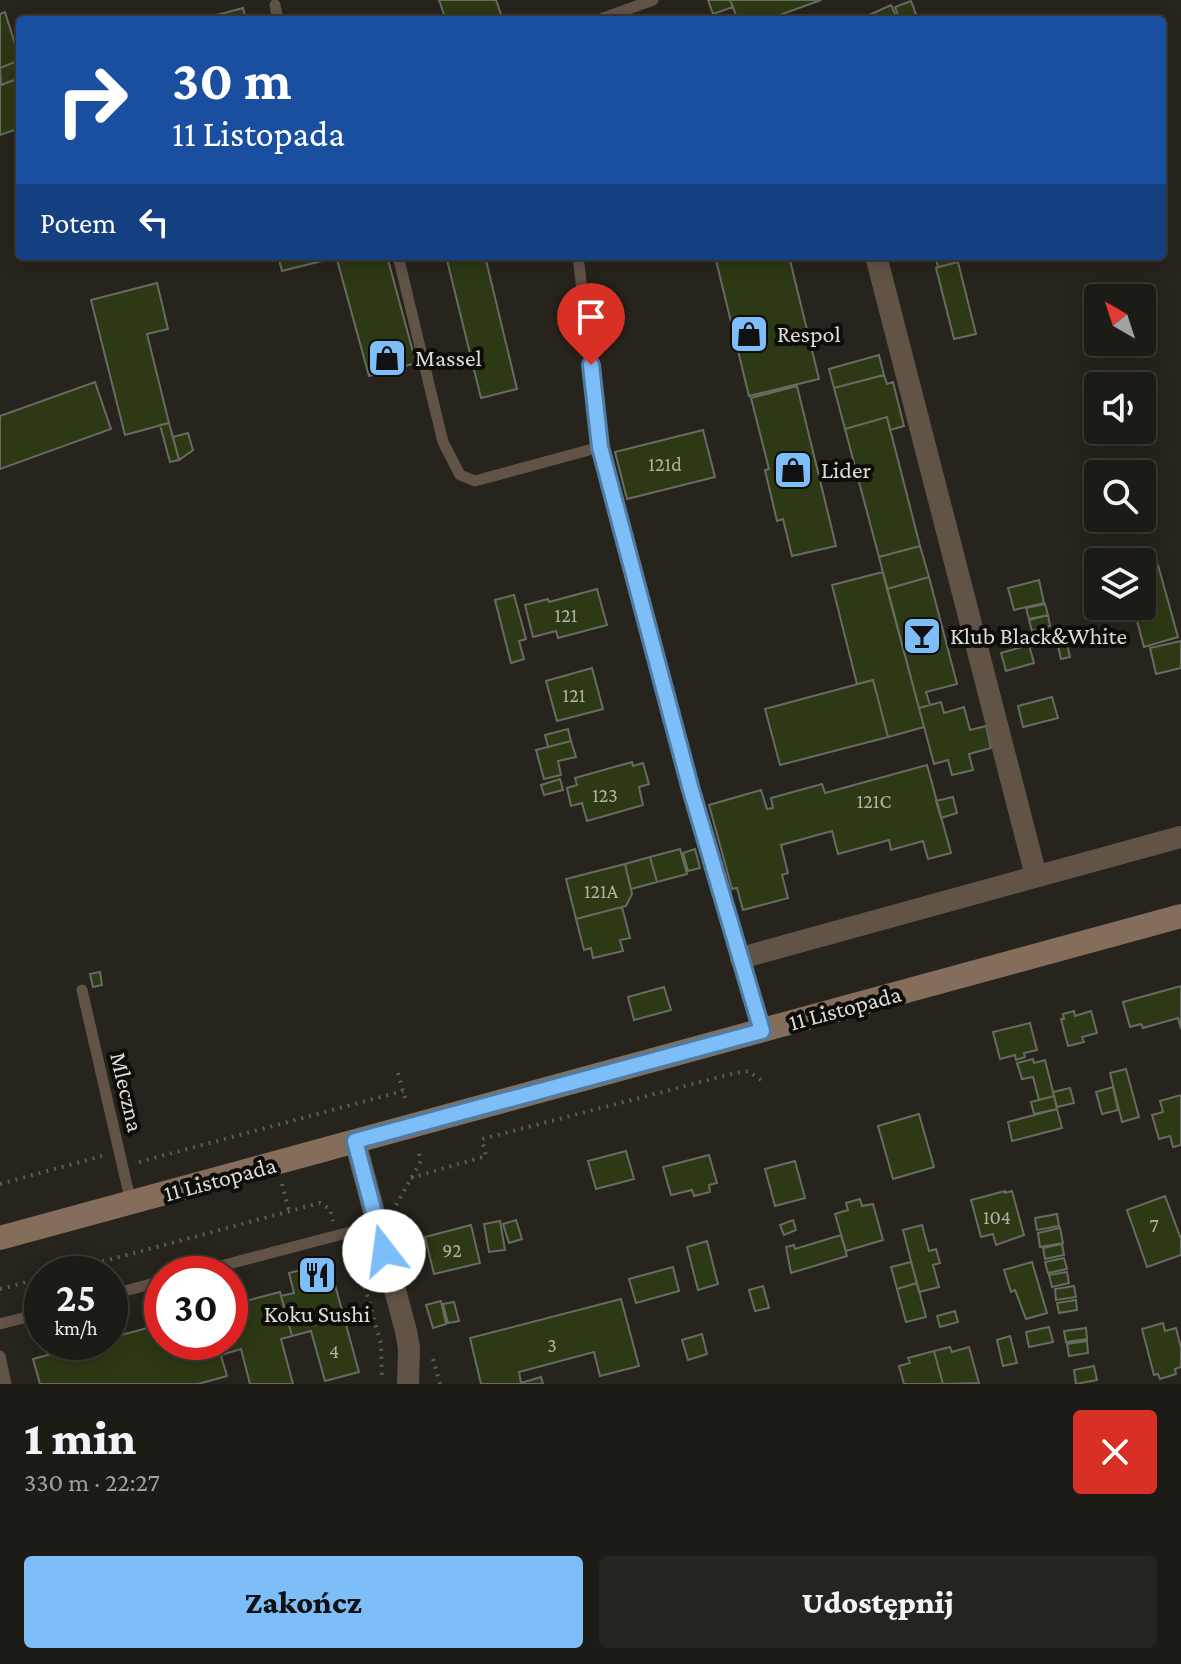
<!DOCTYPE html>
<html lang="pl">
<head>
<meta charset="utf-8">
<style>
	body { margin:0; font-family:"Crimson Pro",serif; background:#25241e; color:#f1f3f6; height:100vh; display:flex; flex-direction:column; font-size:30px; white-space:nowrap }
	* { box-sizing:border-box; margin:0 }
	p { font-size:26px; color:#a0a1a0 }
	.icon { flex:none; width:44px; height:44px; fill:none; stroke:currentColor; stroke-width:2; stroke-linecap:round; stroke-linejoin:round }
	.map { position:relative; height:1384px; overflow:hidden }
	.panel { display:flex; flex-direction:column; background:#1c1b15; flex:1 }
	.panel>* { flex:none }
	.banner { position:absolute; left:16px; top:16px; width:1150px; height:244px; border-radius:8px; box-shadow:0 4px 20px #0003,0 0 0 2px #3a3934; background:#1a4fa0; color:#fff; overflow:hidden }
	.needle { width:52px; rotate:321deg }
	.fabs { position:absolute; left:1084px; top:284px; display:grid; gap:16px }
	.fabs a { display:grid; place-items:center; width:72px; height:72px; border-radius:8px; background:#1c1b15; box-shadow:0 4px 20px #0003,0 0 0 2px #3a3934; font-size:40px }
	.speed { position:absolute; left:24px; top:1256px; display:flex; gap:16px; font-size:40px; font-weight:700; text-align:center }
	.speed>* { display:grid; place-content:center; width:104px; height:104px; border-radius:50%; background:#1c1b15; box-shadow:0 4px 20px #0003,0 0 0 2px #3a3934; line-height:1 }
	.speed small { font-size:20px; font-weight:400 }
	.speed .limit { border:12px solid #d22; background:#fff; color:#111 }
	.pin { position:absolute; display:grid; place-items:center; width:68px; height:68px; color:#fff; margin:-82px -34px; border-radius:50% 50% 50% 0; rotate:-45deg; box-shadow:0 0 8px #0007 }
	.pin .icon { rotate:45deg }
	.me { position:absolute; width:88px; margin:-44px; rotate:345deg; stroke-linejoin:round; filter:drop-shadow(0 0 6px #0008) }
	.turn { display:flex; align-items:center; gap:28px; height:168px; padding:0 24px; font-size:36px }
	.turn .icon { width:104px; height:104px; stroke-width:2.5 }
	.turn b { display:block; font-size:56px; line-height:68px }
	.then { display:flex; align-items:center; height:76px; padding:0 24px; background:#0003; gap:16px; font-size:30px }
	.round { display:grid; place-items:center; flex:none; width:84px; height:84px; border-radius:8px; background:#25241e }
	.overview { display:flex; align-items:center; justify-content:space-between; height:136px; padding:0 24px }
	h1 { font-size:48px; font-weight:800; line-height:60px }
	.action { display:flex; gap:16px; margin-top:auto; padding:16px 24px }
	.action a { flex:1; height:92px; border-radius:8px; background:#7dbef9; color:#111; font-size:32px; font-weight:800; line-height:92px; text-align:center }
	.action a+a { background:#25241e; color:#f1f3f6 }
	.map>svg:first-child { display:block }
	.building { fill:#2d3814; stroke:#686b62; stroke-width:2 }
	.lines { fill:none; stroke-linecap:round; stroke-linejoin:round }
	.path { stroke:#5e5c55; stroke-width:4; stroke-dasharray:2 6; stroke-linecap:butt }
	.lane { stroke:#625347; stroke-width:11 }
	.street { stroke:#625347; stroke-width:22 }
	.secondary { stroke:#846e5b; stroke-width:24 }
	.route-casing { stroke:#517ca2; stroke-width:20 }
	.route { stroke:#7dbef9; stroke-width:14 }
	.labels { text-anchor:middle; stroke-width:8; stroke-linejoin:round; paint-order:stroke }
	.number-label { font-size:20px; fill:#b2b3a6 }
	.poi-label { font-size:24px; fill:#dedcd7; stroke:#0e0d0a; text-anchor:start }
	.street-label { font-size:24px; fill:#dedcd7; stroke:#0e0d0a }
</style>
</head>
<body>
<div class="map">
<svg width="1181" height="1384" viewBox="0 0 1181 1384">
	<rect width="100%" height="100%" fill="#26241c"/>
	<path class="building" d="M439 0H496L503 20H446Z
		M708 0H730L733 7 713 14Z
		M730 0H821L766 20H738Z
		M911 1 916 14 900 20 895 7Z
		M891 5 897 18 858 20Z
		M243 8 246 20H198Z
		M5 12 20 60 0 68V14Z
		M20 60V78L1 85 0 68Z
		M20 78V128L0 135V85Z
		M278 256H325L326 260 282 271Z
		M336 256H387L416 363 369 376Z
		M446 256H485L517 389 481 398Z
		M715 256H789L819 379 749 396Z
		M935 256H956L958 262 938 267Z
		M958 262 976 334 954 339 936 268Z
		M157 283 168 329 147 334 169 423 125 435 91 300Z
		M879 355 884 375 834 388 829 369Z
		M884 375 887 384 893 382 904 426 890 430 887 417 845 429 834 388Z
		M95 382 111 429 0 469V416Z
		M797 386 836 546 792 556 783 519 777 521 765 470 769 469 751 398Z
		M887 417 920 546 879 557 845 429Z
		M169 423 179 460 170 462 160 425Z
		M703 430 715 477 627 499 615 452Z
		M188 433 193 450 179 460 173 437Z
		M920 546 929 577 887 589 879 557Z
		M1158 565 1178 637 1144 647 1133 606H1142V570Z
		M883 572 924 727 888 737 873 680 857 684 832 585Z
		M929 577 957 684 926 692 930 705 919 708 887 589Z
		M1039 580 1044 603 1014 610 1008 588Z
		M597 589 607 625 558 638 556 631 533 637 525 605 548 599 549 602Z
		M514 595 526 639 519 641 524 659 511 663 495 600Z
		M1045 604 1048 615 1029 619 1026 608Z
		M1048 615 1050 626 1032 631 1029 620Z
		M1065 635 1070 657 1061 659 1056 637Z
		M1181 641V668L1156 674 1150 648Z
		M1029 645 1034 663 1006 671 1001 653Z
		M592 668 603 709 557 721 546 681Z
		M873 680 888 737 780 765 765 709Z
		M1052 697 1058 718 1023 727 1018 706Z
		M941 702 944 713 964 707 970 730 986 726 991 748 969 754 973 770 952 775 948 760 934 764 919 708Z
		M568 729 571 741 548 747 545 735Z
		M571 741 576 757 558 761 561 775 544 779 536 750Z
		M632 762 633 766 643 763 649 784 639 787 643 805 587 821 582 803 571 806 567 788 577 785 575 778Z
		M927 765 951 853 928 859 923 841 891 850 889 840 838 854 832 831 781 845 788 873 782 875 788 898 743 910 737 888 732 889 709 805 761 790 767 809 773 808 771 798 822 784 825 793Z
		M560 779 563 790 544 795 541 785Z
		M953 797 957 813 941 818 936 801Z
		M680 849 687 874 657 882 650 857Z
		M695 849 700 868 688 871 683 853Z
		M650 857 657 882 631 889 625 864Z
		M625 864 632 894 626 906 576 919 566 879Z
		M622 907 630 938 620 940 623 951 593 958 591 948 584 950 576 919Z
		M100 972 102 985 93 987 90 974Z
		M1181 986V1029L1178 1018 1143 1028 1141 1024 1130 1027 1123 1002Z
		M664 987 671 1010 634 1020 628 997Z
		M1074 1011 1075 1016 1091 1011 1097 1033 1082 1037 1084 1042 1068 1046 1061 1019H1064L1063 1014Z
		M1030 1023 1037 1050 1024 1053 1025 1057 1016 1060 1015 1055 1000 1059 993 1032Z
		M1033 1059 1034 1063 1045 1060 1054 1096 1039 1100 1033 1077 1022 1079 1017 1063Z
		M1126 1069 1139 1117 1122 1122 1110 1073Z
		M1113 1087 1118 1110 1102 1114 1096 1092Z
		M1070 1088 1074 1103 1057 1107 1053 1092Z
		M1181 1095V1145L1173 1147 1170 1136 1159 1139 1152 1115 1163 1112 1160 1101Z
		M1054 1096 1057 1109 1034 1114 1031 1102Z
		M1057 1109 1062 1128 1012 1141 1008 1122Z
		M919 1114 934 1167 893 1179 878 1126Z
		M626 1151 634 1179 596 1189 588 1161Z
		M709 1155 717 1183 709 1185 710 1192 694 1196 692 1190 671 1195 663 1167Z
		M795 1161 805 1198 775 1206 765 1169Z
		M1005 1191V1193L1012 1191 1024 1235 996 1245 993 1234 981 1237 971 1200Z
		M1165 1196 1181 1239V1255L1147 1267 1127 1210Z
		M860 1199 862 1206 873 1204 883 1240 846 1251 835 1214 848 1210 846 1203Z
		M1057 1214 1059 1226 1037 1230 1035 1218Z
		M516 1220 522 1239 509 1243 503 1224Z
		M793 1220 796 1230 784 1235 780 1225Z
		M500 1221 505 1250 489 1252 484 1224Z
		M471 1225 480 1263 434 1274 425 1237Z
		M922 1225 929 1251 936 1249 940 1263 933 1265 939 1287 919 1292 903 1230Z
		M1060 1228 1063 1243 1040 1247 1038 1233Z
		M841 1235 847 1256 791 1273 786 1247 794 1245 795 1249Z
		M707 1241 718 1284 698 1290 687 1247Z
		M1062 1244 1064 1255 1045 1259 1043 1248Z
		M1064 1258 1067 1269 1048 1273 1045 1262Z
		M911 1262 917 1283 897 1289 891 1267Z
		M1032 1262 1047 1313 1026 1319 1015 1290 1011 1292 1004 1270Z
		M329 1263 359 1372 325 1381 311 1331 292 1336 281 1296 294 1293 289 1273Z
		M673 1267 679 1291 636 1303 629 1279Z
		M1067 1272 1069 1283 1052 1287 1049 1275Z
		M917 1283 926 1317 906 1322 897 1289Z
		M763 1286 769 1308 755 1311 749 1290Z
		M1074 1286 1076 1297 1056 1300 1055 1289Z
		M280 1292 292 1336 281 1339 293 1384H250L241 1349 221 1355 217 1342H230V1305Z
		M621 1299 639 1366 600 1376 594 1352 519 1372 521 1383 541 1377 543 1384H481L470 1338Z
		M1076 1300 1077 1310 1059 1313 1057 1303Z
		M441 1301 446 1324 433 1328 426 1305Z
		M454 1302 459 1321 448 1323 443 1304Z
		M955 1311 958 1322 940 1327 937 1316Z
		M1163 1323 1165 1331 1176 1328 1181 1348V1367L1175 1369 1176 1374 1160 1379 1158 1374 1154 1375 1142 1329Z
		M162 1324V1342H217L227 1376 198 1384H40L33 1359 95 1342H110V1338Z
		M1049 1327 1053 1342 1029 1347 1026 1332Z
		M1086 1328 1087 1339 1066 1342 1064 1331Z
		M702 1334 707 1354 688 1360 682 1340Z
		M1010 1336 1017 1363 1003 1366 997 1340Z
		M1087 1341 1088 1353 1069 1356 1067 1344Z
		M950 1347 952 1352 969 1347 979 1383 943 1384 934 1351Z
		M934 1351 943 1384H904L899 1366 910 1363 908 1358Z
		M1094 1366 1097 1380 1076 1384 1074 1370Z"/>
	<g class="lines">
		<path class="path" d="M398 1073 406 1102
			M139 1162 403 1091
			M411 1178 486 1156 482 1139 735 1073 748 1071 761 1080
			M0 1184 102 1156
			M282 1184 289 1211
			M396 1205 421 1161 418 1149
			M350 1251 356 1256 381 1344 382 1380
			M56 1274 320 1203 330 1209 333 1221
			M0 1289 42 1278
			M433 1359 440 1384"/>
		<path class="lane" d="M275 5 278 20
			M598 20 653 0
			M398 256 443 442 460 475 475 481 600 447
			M578 256 600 447 691 790 762 1031
			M82 990 131 1203
			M190 1274 377 1225
			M110 1295 162 1281
			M0 1324 42 1313
			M0 1356 6 1384"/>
		<path class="street" d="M876 256 1036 876
			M741 958 1180 837
			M355 1141 406 1331 409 1348 408 1384"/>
		<path class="secondary" d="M0 1238 1181 916"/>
	</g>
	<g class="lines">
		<g class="route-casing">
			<path id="route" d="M384 1251 355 1141 762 1031 691 790 600 447 591 365"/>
		</g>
		<use href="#route" class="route"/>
	</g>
	<defs>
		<g id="shop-square" transform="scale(2)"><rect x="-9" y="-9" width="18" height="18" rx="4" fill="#7dbef9" stroke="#0e0d0a"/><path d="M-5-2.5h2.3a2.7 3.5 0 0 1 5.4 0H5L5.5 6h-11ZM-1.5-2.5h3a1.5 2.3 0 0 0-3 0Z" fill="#111"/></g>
		<g id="bar-square" transform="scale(2)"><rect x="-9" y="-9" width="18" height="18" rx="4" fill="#7dbef9" stroke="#0e0d0a"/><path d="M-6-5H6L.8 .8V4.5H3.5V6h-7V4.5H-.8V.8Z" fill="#111"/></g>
		<g id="restaurant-square" transform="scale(2)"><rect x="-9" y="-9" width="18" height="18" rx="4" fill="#7dbef9" stroke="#0e0d0a"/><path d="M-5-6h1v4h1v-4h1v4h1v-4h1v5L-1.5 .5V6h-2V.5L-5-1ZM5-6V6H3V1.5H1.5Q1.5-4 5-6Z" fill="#111"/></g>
	</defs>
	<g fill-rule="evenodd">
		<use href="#shop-square" x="749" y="334"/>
		<use href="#shop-square" x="387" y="358"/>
		<use href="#shop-square" x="793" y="470"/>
		<use href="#bar-square" x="922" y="636"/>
		<use href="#restaurant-square" x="317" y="1275"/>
	</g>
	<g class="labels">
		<g class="number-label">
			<text x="665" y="471">121d</text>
			<text x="566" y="622">121</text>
			<text x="574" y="702">121</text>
			<text x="605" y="802">123</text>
			<text x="874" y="808">121C</text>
			<text x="601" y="898">121A</text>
			<text x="997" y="1224">104</text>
			<text x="1154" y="1232">7</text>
			<text x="452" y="1257">92</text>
			<text x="552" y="1352">3</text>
			<text x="334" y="1358">4</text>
		</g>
		<g class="poi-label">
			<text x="777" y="342">Respol</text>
			<text x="415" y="366">Massel</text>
			<text x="821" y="478">Lider</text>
			<text x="950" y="644">Klub Black&amp;White</text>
			<text x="317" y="1322" text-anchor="middle">Koku Sushi</text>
		</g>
		<g class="street-label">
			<text transform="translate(845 1008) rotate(-15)" y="8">11 Listopada</text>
			<text transform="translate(127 1092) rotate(77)" y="8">Mleczna</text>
			<text transform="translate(220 1179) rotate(-15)" y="8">11 Listopada</text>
		</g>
	</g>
</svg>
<div class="fabs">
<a><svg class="needle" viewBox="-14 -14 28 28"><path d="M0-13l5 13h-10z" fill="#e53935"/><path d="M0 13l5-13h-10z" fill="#a0a1a0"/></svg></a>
<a><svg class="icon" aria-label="sound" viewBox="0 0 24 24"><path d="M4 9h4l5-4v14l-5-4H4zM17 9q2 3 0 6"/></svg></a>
<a><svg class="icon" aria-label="search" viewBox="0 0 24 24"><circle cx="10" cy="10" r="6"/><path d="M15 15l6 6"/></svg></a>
<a><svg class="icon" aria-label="layers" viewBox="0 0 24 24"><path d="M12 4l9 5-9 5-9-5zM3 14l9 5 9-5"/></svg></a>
</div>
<div class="speed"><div>25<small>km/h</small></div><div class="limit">30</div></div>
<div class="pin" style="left:591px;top:365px;background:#d93025"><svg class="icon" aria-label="arrive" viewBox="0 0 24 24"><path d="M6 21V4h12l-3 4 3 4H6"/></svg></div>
<svg class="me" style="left:384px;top:1251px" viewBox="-20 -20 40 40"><circle r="19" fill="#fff"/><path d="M0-13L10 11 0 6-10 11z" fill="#7dbef9"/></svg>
<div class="banner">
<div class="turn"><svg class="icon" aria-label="right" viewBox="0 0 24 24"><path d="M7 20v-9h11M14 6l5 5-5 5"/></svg><div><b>30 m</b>11 Listopada</div></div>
<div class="then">Potem<svg class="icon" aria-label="left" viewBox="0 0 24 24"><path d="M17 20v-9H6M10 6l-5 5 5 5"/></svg></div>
</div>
</div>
<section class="panel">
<div class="overview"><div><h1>1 min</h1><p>330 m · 22:27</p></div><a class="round" style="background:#d93025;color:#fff"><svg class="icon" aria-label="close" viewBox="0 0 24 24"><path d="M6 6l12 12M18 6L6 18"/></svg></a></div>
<div class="action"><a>Zakończ</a><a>Udostępnij</a></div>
</section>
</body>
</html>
